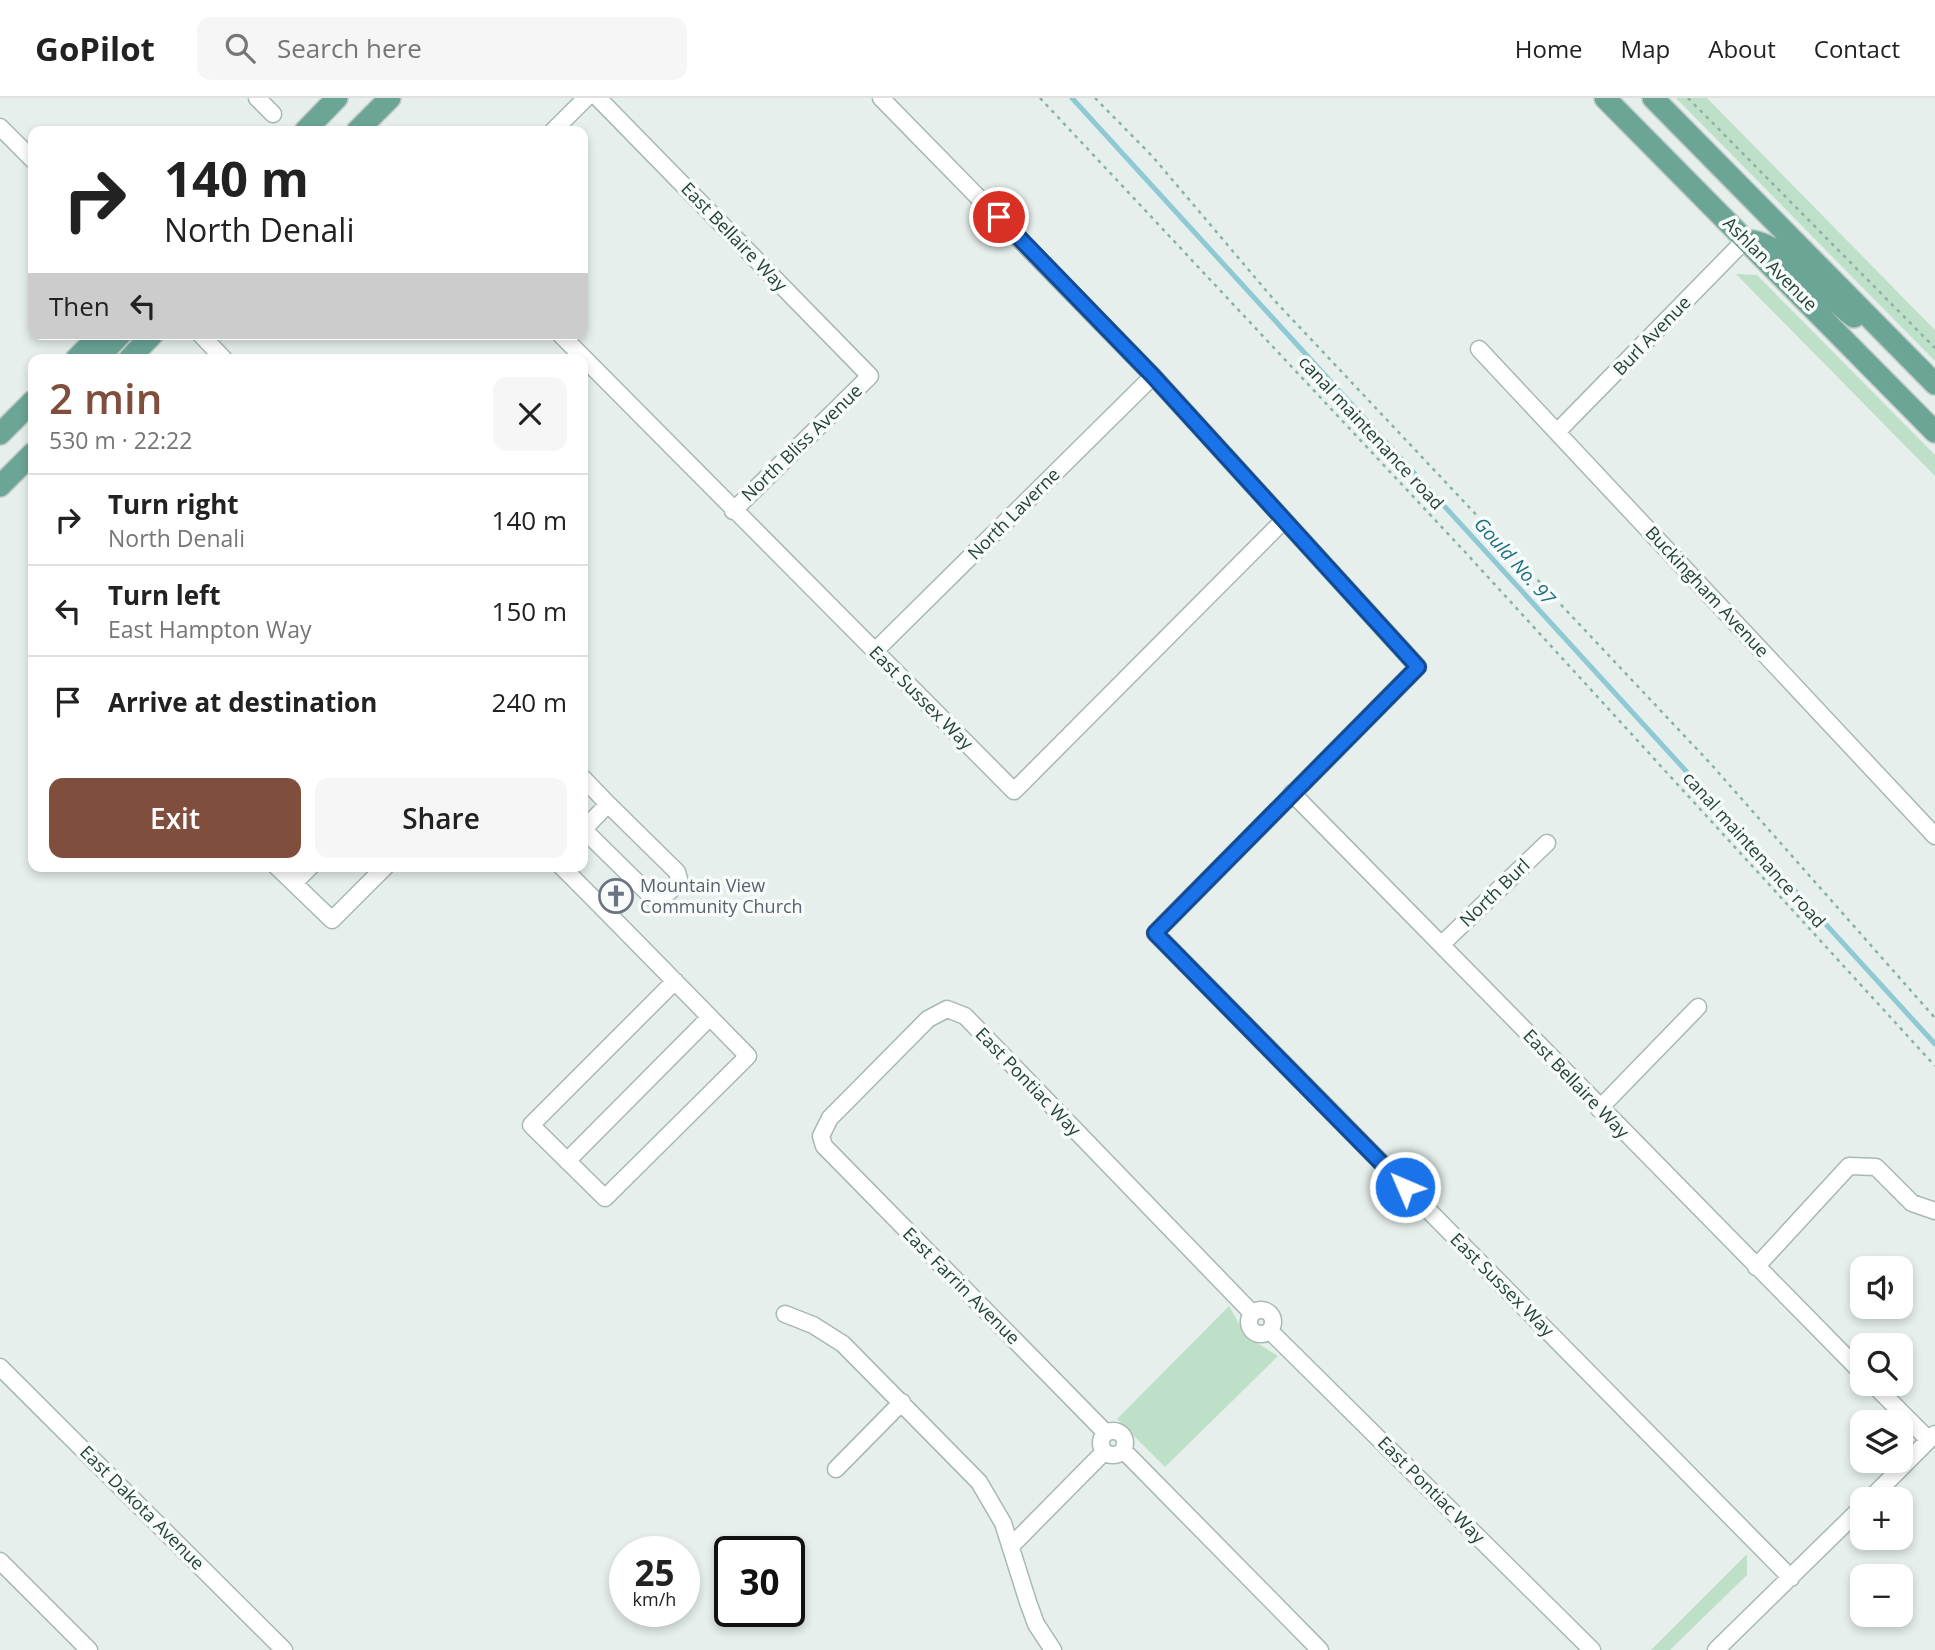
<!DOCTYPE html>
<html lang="en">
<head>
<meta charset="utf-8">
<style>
	body { margin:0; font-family:"Open Sans",sans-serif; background:#f6f6f6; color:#222; height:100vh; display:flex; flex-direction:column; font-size:26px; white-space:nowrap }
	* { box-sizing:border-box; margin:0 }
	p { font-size:23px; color:#767676 }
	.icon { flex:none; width:38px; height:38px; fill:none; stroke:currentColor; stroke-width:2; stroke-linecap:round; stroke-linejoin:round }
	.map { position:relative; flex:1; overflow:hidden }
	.side { position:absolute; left:28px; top:256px; width:560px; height:518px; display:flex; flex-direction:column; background:#fff; border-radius:14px; box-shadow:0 4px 10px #0003 }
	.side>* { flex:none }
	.hud { position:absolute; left:28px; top:28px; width:560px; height:214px; border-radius:14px; box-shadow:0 4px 10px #0003; background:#fff; color:#222; overflow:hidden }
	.buttons { position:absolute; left:1850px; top:1158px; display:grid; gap:14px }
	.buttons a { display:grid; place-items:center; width:63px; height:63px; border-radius:14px; background:#fff; box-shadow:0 4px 10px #0003; font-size:35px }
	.speed { position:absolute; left:609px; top:1438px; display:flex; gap:14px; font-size:35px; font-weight:700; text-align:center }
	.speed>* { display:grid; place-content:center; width:91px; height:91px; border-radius:50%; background:#fff; box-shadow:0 4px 10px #0003; line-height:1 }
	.speed small { font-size:18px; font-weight:400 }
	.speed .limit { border:4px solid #111; border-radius:10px; background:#fff; color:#111 }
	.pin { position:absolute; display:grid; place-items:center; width:60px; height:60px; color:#fff; margin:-30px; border:4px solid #fff; border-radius:50%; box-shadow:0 2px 7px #0007 }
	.me { position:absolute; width:77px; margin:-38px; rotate:315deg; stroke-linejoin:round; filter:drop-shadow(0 0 5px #0008) }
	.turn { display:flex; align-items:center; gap:24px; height:147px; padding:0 21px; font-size:32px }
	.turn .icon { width:91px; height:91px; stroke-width:2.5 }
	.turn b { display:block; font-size:49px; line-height:60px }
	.then { display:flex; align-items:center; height:66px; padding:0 21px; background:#0003; gap:14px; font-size:26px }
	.round { display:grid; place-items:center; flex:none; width:74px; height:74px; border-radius:14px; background:#f6f6f6 }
	.overview { display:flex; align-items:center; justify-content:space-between; height:119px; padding:0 21px }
	h1 { font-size:42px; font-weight:600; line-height:52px; color:#804e3d }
	.primary-button { display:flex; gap:14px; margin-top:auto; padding:14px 21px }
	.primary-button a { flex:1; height:80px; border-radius:14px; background:#804e3d; color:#fff; font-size:28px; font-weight:600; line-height:80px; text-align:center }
	.primary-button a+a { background:#f6f6f6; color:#222 }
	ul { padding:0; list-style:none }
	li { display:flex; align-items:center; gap:21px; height:91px; padding:0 21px; border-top:2px solid #e0e0e0 }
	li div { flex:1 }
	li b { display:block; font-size:26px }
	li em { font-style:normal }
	header { display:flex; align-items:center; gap:42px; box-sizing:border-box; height:98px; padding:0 35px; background:#fff; border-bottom:2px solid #e0e0e0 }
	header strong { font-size:33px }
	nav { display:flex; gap:38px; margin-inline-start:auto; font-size:24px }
	.search { width:490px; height:63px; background:#f6f6f6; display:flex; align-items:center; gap:18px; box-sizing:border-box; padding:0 24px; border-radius:14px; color:#767676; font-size:26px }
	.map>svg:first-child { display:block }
	.green { fill:#bfe0c8 }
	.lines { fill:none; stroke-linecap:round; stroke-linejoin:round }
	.stream { stroke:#8ec9d4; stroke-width:5 }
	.minor-casing { stroke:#a8b8b2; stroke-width:19 }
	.major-casing { stroke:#c2cac8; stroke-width:24 }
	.path { stroke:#86b3a5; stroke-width:2.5; stroke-dasharray:3.5 5; stroke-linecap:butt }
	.minor { stroke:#fff; stroke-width:16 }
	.major { stroke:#6aa596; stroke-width:21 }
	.route-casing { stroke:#114b97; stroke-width:18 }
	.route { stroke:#1a73e8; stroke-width:12 }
	.labels { text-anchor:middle; stroke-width:7; stroke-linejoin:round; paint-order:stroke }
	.street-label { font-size:18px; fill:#24423a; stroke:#f7fbf9 }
	.worship-label { font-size:18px; fill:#5b616d; stroke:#f7fbf9; text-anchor:start }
	.water-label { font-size:19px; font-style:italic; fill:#1c6f80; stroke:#f7fbf9 }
</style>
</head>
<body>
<header>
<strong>GoPilot</strong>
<div class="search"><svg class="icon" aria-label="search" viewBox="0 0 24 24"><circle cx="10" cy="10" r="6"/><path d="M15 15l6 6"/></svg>Search here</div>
<nav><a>Home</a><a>Map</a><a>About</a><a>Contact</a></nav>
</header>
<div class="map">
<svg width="1935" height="1552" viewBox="0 0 1935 1552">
	<rect width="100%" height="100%" fill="#e6efeb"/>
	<path class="green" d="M1676 0H1707L1935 232V263Z
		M1736 176 1757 177 1935 357V378Z
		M1229 1208 1246 1238 1278 1258 1165 1369 1117 1321Z
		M1747 1456V1477L1670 1552H1651Z"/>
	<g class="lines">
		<path class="stream" d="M1072 0 1935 946"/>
		<g class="minor-casing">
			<path id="minor" d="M257 0 273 16
				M598 0 870 278 733 413
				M881 0 1153 278 1418 569 1155 835 1791 1480
				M0 29 33 62
				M553 33 586 0
				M200 236 224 261
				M560 236 1014 693 1283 423
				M1479 251 1935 738
				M1557 334 1746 141
				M875 553 1153 278
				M583 680 608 706 583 732
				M1292 695 1862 1275
				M583 731 653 800C664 802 673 791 679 781L677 774 608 706
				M276 768 332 822 386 768
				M561 768C624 831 686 895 748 958L605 1100 531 1027 675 883
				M294 785 311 768
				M1442 846 1547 745
				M1599 1011 1698 909
				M567 1063 710 919
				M1756 1169 1849 1068 1876 1069 1912 1105 1935 1113
				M1249 1224a12 12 0 1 1 24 0a12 12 0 1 1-24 0Z
				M785 1216 813 1227 843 1246 979 1384 1003 1425 1028 1504 1036 1526 1053 1552
				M1270 1233 1592 1552
				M0 1269 284 1552
				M1873 1286 1929 1342
				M1101 1345a12 12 0 1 1 24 0a12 12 0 1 1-24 0Z
				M1106 1335 824 1048 821 1038 830 1020 928 921 947 911 965 918 1252 1215
				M1123 1352 1320 1552
				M836 1371 902 1304
				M1869 1402 1935 1336
				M1012 1447 1104 1354
				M0 1463 89 1552
				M1716 1552 1862 1409"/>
		</g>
		<g class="major-casing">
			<path id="major" d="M1605 0 1935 334
				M1653 0 1935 286
				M305 33 337 0
				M357 33 390 0
				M1753 143C1792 151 1822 196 1854 219
				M76 261 101 236
				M97 261 121 236
				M129 261 153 236
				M0 336 33 303
				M0 388 33 355"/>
		</g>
		<path class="path" d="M1040 0 1466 455 1935 968
			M1095 0 1153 59 1275 203 1710 665 1935 920
			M1688 0 1935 250"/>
		<use href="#minor" class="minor"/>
		<use href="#major" class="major"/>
	</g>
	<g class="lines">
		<g class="route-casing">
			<path id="route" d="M999 119 1153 278 1418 569 1155 835 1405 1089"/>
		</g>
		<use href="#route" class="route"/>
	</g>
	<defs>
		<g id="church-ring" transform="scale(1.75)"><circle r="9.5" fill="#f7fbf9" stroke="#6b7280" stroke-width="1.5"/><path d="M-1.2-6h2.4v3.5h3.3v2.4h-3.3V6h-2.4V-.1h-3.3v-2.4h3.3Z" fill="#6b7280"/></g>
	</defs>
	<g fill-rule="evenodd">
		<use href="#church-ring" x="616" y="798"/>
	</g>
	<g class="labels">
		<g class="street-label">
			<text transform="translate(734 139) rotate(46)" y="6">East Bellaire Way</text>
			<text transform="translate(1770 166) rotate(45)" y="6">Ashlan Avenue</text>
			<text transform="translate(1652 238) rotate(-46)" y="6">Burl Avenue</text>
			<text transform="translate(1371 335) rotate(47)" y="6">canal maintenance road</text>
			<text transform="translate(802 345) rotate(-44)" y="6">North Bliss Avenue</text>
			<text transform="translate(1014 416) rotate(-45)" y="6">North Laverne</text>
			<text transform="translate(1707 494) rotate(47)" y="6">Buckingham Avenue</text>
			<text transform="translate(921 600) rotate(45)" y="6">East Sussex Way</text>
			<text transform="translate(1754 752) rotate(48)" y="6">canal maintenance road</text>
			<text transform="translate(1495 795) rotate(-44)" y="6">North Burl</text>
			<text transform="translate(1028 984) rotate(46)" y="6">East Pontiac Way</text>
			<text transform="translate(1576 986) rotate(46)" y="6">East Bellaire Way</text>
			<text transform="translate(1502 1187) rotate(45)" y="6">East Sussex Way</text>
			<text transform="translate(961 1188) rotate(45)" y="6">East Farrin Avenue</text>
			<text transform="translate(1431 1392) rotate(45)" y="6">East Pontiac Way</text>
			<text transform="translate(142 1410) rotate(45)" y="6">East Dakota Avenue</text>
		</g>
		<g class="worship-label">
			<text x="640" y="794">Mountain View<tspan x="640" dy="21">Community Church</tspan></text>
		</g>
		<g class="water-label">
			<text transform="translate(1515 463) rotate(48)" y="7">Gould No. 97</text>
		</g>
	</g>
</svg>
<div class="buttons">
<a><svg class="icon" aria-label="sound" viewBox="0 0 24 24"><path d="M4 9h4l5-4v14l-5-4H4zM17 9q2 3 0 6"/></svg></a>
<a><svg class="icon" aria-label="search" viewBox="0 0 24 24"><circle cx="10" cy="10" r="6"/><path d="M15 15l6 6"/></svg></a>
<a><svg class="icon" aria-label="layers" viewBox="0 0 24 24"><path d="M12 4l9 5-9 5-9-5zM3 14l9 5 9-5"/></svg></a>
<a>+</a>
<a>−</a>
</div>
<div class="speed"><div>25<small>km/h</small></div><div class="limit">30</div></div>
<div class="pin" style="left:999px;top:119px;background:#d93025"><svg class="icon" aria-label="arrive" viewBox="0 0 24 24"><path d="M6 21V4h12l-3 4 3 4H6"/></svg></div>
<svg class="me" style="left:1405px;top:1089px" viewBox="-20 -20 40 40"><circle r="17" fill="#1a73e8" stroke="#fff" stroke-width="3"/><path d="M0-11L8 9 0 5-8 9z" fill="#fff"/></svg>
<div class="hud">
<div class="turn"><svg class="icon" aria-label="right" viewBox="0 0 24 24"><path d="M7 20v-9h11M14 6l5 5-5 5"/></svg><div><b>140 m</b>North Denali</div></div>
<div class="then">Then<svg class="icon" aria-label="left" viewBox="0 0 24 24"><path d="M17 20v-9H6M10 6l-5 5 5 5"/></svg></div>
</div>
<section class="side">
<div class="overview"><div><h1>2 min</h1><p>530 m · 22:22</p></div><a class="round"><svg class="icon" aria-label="close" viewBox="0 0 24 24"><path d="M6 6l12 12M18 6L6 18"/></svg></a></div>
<ul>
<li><svg class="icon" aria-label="right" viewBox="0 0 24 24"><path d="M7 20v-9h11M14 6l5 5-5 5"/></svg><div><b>Turn right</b><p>North Denali</p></div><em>140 m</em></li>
<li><svg class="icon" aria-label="left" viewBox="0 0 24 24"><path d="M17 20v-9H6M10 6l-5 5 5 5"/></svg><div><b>Turn left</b><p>East Hampton Way</p></div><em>150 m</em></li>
<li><svg class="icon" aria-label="arrive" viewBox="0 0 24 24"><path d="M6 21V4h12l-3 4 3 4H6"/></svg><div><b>Arrive at destination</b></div><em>240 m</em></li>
</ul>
<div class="primary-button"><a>Exit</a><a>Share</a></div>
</section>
</div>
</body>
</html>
